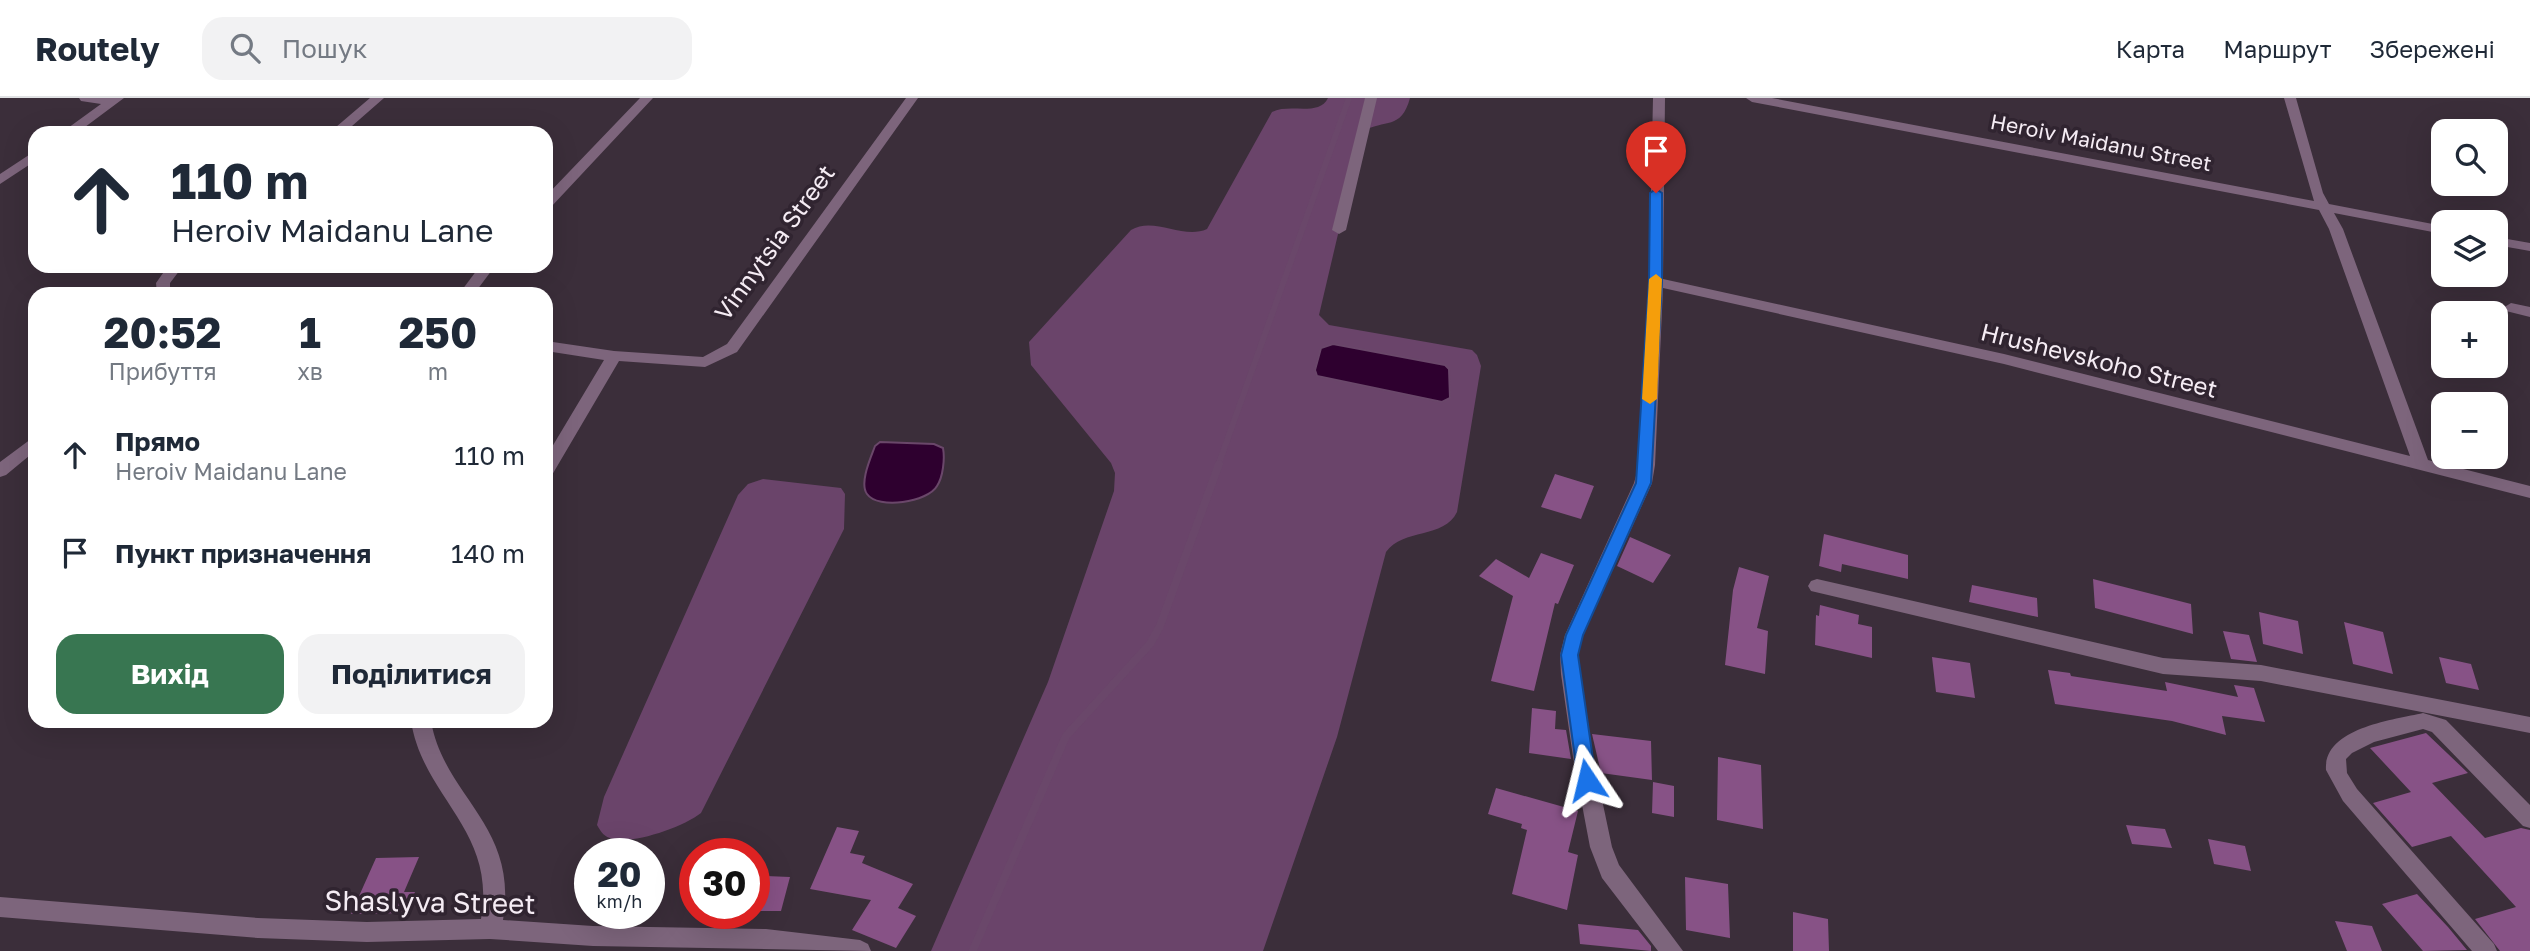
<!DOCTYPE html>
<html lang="uk">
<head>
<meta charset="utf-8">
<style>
	body { margin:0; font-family:"Golos Text",sans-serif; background:#f2f2f3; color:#1f2937; height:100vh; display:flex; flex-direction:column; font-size:26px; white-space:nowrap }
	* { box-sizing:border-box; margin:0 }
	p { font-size:23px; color:#747a83 }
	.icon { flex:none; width:38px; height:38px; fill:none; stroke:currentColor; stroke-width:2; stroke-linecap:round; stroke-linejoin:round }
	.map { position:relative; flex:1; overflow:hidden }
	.details { position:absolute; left:28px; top:189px; width:525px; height:441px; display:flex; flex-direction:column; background:#fff; border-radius:21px; box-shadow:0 7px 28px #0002 }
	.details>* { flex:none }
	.hud { position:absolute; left:28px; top:28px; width:525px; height:147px; border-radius:21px; box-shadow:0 7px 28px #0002; background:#fff; color:#1f2937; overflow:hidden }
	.fabs { position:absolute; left:2431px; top:21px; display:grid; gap:14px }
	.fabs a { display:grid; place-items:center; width:77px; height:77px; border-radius:14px; background:#fff; box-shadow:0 7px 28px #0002; font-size:35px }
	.speed { position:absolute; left:574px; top:740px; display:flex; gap:14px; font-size:35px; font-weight:700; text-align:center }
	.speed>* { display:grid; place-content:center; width:91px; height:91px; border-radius:50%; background:#fff; box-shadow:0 7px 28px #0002; line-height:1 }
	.speed small { font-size:18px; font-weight:400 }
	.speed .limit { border:10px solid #d22; background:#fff; color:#111 }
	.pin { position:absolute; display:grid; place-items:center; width:60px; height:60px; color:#fff; margin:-72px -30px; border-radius:50% 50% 50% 0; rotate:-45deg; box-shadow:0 0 7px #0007 }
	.pin .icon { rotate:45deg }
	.me { position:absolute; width:77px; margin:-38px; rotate:350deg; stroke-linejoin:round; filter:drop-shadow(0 0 5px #0008) }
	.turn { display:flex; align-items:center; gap:24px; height:147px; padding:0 28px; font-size:32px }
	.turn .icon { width:91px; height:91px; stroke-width:2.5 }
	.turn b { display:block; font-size:49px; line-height:60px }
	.eta { display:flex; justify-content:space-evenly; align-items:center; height:119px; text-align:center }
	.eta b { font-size:42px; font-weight:700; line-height:49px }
	.action { display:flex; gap:14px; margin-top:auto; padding:14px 28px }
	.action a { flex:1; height:80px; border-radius:21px; background:#387651; color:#fff; font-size:28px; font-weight:700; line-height:80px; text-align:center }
	.action a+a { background:#f2f2f3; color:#1f2937 }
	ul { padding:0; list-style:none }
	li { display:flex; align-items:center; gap:21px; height:98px; padding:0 28px }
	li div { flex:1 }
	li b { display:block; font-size:26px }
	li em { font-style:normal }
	header { display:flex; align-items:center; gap:42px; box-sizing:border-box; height:98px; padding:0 35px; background:#fff; border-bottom:2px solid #e0e1e3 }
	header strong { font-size:33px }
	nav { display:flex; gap:38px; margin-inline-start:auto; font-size:24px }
	.search { width:490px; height:63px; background:#f2f2f3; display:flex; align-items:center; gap:18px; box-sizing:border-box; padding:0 24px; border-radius:21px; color:#747a83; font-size:26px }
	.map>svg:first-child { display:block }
	.green { fill:#6a446a }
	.water { fill:#2e002f; stroke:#6a476a; stroke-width:2 }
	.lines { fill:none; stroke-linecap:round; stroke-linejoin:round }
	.stream-far1 { stroke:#6a476a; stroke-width:6 }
	.stream { stroke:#6a476a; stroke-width:8 }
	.building { fill:#875286 }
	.minor { fill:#7d657c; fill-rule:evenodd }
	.route { fill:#1a73e8; stroke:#114b97; stroke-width:2 }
	.slow { fill:#f59e0b }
	.labels { text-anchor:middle; stroke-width:7; stroke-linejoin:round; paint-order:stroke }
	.far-street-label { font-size:21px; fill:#f5ecf4; stroke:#302430 }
	.street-label { font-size:24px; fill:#f5ecf4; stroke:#302430 }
	.near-street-label { font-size:28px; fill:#f5ecf4; stroke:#302430 }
</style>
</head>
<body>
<header>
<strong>Routely</strong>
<div class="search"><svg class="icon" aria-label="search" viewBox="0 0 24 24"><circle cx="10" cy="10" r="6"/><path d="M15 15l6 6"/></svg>Пошук</div>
<nav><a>Карта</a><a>Маршрут</a><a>Збережені</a></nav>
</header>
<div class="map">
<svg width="2530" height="853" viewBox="0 0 2530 853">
	<rect width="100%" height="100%" fill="#3b2e3a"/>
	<path class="green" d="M1328 0H1410C1401 33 1385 20 1362 34L1319 217 1329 227 1472 252 1477 257 1481 268 1457 414C1444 441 1403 430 1386 454L1337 639 1263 853H931L1048 584 1114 393 1115 375 1111 365 1031 267 1029 244 1131 132C1154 118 1183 142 1207 131L1272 14C1290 5 1319 19 1328 0Z
		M763 381 841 390 845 396 844 431 701 715C683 729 635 746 613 741 604 739 601 734 597 727L604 699 738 397 748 386Z"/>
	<path class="water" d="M1333 246 1445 267 1449 271 1450 300 1442 304 1317 278 1315 272 1321 250Z
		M880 344 934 346 943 350C945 361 943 379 937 388 928 404 878 412 867 396 859 385 871 359 875 348Z"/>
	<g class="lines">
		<path class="stream-far1" d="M1218 368 1349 0"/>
		<path class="stream" d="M973 852 1066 638 1150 546 1160 528 1219 366"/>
	</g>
	<path class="building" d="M1555 376 1594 388 1581 421 1541 409Z
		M1824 436 1908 457V481L1842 466 1841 474 1819 468Z
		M1630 439 1671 457 1653 485 1617 468Z
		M1541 455 1574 467 1558 506 1555 505 1534 593 1491 583 1513 498 1479 478 1496 461 1529 480Z
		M1739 469 1769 478 1757 530 1768 533 1765 576 1725 567 1733 492Z
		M2093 481 2191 506 2193 536 2095 510Z
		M1972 487 2037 500 2038 519 1969 504Z
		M1820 507 1859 517 1858 526 1872 529V560L1815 547 1816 517 1819 518Z
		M2259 514 2298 523 2303 556 2263 546Z
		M2344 524 2383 534 2393 576 2353 566Z
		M2223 533 2249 537 2257 564 2231 561Z
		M1932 559 1970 565 1975 600 1936 594Z
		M2439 559 2471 566 2479 592 2446 585Z
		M2048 572 2070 575 2071 578 2167 593 2165 584 2238 599 2234 587 2254 590 2265 624 2222 618 2226 637 2172 623 2055 606Z
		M1532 610 1556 613 1555 631 1566 632 1571 661 1529 655Z
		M2426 635 2468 675 2432 685 2485 740 2521 730 2530 732V853H2500L2475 821 2516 809 2451 738 2412 749 2373 705 2411 694 2370 650Z
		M1592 636 1651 643 1652 682 1601 675Z
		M1718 659 1761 667 1763 731 1717 722Z
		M1653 684 1674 688V719L1652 715Z
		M1496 690 1578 713 1568 754 1578 757 1567 812 1512 796 1527 732 1521 730 1522 726 1488 716Z
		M2126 727 2165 731 2172 750 2132 746Z
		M837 729 859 733 850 755 865 758 862 765 913 786 898 810 916 818 896 850 852 832 871 802 810 791Z
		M2208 741 2245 748 2251 773 2214 766Z
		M419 759 404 794H415L406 815 351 816 376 760Z
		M766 778 790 779 781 813H756Z
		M1685 779 1728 786 1730 840 1686 832Z
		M2417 796 2448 829 2467 852 2423 853 2382 806Z
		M1793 814 1828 821 1829 853H1793Z
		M2335 823 2372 828 2382 853H2347Z
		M1578 826 1638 832 1651 848V853L1580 846Z"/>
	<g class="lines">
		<path class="minor" d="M79 0H124L77 35H61L101 6 81 3Z
			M370 0H384L344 35H329Z
			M640 0H653L551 109 546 110V98Z
			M906 0H918L737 254 705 269 619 263 552 377 546 379V359L604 262 546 253V243L614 253 703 259 727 246Z
			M1365 0H1377L1346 132 1339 136 1332 132Z
			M1653 0H1665L1663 181 2004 256 2410 358 2329 131 2319 112 1752 4 1746 0H1772L2314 103 2284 0H2296L2323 95 2329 106 2443 128V136L2334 115 2343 131 2428 362 2530 388V400L2004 266 1663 190 1655 367 1652 385 1583 537 1578 557 1581 576 1593 659 1612 749 1619 767 1683 853H1658L1602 780 1590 749 1573 659 1561 576 1560 557 1565 537 1634 385 1639 367 1649 184Z
			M35 53V63L0 86V76Z
			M2496 139 2530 145V153L2496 147Z
			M168 168H183L170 185V192L174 196H157L156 185Z
			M480 168H495L474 196H459Z
			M2511 205 2530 209V219L2506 213 2503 210Z
			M35 338V353L6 377 0 379V364Z
			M1817 481 2163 560 2261 567 2530 619V635L2261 583 2163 576 1811 493 1808 488 1811 483Z
			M2423 615 2446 622 2530 707V730L2523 728 2432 634 2423 631 2374 644 2352 655 2346 661 2347 675 2357 691 2494 846 2497 853H2472L2343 703 2326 672C2323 630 2393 622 2423 615Z
			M411 623H431C444 699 519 727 503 822L593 828 766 831 860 842 868 846 871 853 593 848 490 841 367 844 258 840 0 819V799L258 820 367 824 481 821C497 732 423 700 411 623Z"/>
	</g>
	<path class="route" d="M1656 91 1662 95V184L1651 385 1583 537 1578 557 1596 682 1594 687 1587 690 1581 687 1578 682 1561 557 1566 537 1636 385 1649 184 1650 95Z"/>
	<path class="slow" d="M1656 176 1662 181 1657 301 1650 306 1642 301 1649 181Z"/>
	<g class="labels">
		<g class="far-street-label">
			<text transform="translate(2101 45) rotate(11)" y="7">Heroiv Maidanu Street</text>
		</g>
		<g class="street-label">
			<text transform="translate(775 145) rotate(-54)" y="8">Vinnytsia Street</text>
			<text transform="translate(2099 263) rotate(14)" y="8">Hrushevskoho Street</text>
		</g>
		<g class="near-street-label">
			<text transform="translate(430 804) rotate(1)" y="10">Shaslyva Street</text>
		</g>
	</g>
</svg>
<div class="fabs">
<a><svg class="icon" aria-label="search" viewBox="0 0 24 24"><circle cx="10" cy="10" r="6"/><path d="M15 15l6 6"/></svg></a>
<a><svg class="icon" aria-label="layers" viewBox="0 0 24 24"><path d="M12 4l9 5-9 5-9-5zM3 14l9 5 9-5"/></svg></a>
<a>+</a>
<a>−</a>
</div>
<div class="speed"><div>20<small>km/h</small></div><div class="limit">30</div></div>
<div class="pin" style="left:1656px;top:95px;background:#d93025"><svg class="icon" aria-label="arrive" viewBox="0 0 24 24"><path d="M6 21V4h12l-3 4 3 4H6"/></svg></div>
<svg class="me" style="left:1587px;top:682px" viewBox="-20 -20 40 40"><path d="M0-17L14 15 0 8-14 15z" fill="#1a73e8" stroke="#fff" stroke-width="4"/></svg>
<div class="hud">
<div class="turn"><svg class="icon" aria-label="ahead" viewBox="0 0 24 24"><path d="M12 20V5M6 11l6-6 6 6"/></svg><div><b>110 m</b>Heroiv Maidanu Lane</div></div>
</div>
<section class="details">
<div class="eta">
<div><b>20:52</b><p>Прибуття</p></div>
<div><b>1</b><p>хв</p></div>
<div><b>250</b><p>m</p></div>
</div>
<ul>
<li><svg class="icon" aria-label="ahead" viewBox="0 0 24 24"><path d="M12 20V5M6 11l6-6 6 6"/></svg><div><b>Прямо</b><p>Heroiv Maidanu Lane</p></div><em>110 m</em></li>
<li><svg class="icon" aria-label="arrive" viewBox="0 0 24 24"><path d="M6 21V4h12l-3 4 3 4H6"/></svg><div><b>Пункт призначення</b></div><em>140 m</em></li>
</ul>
<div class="action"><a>Вихід</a><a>Поділитися</a></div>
</section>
</div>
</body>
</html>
